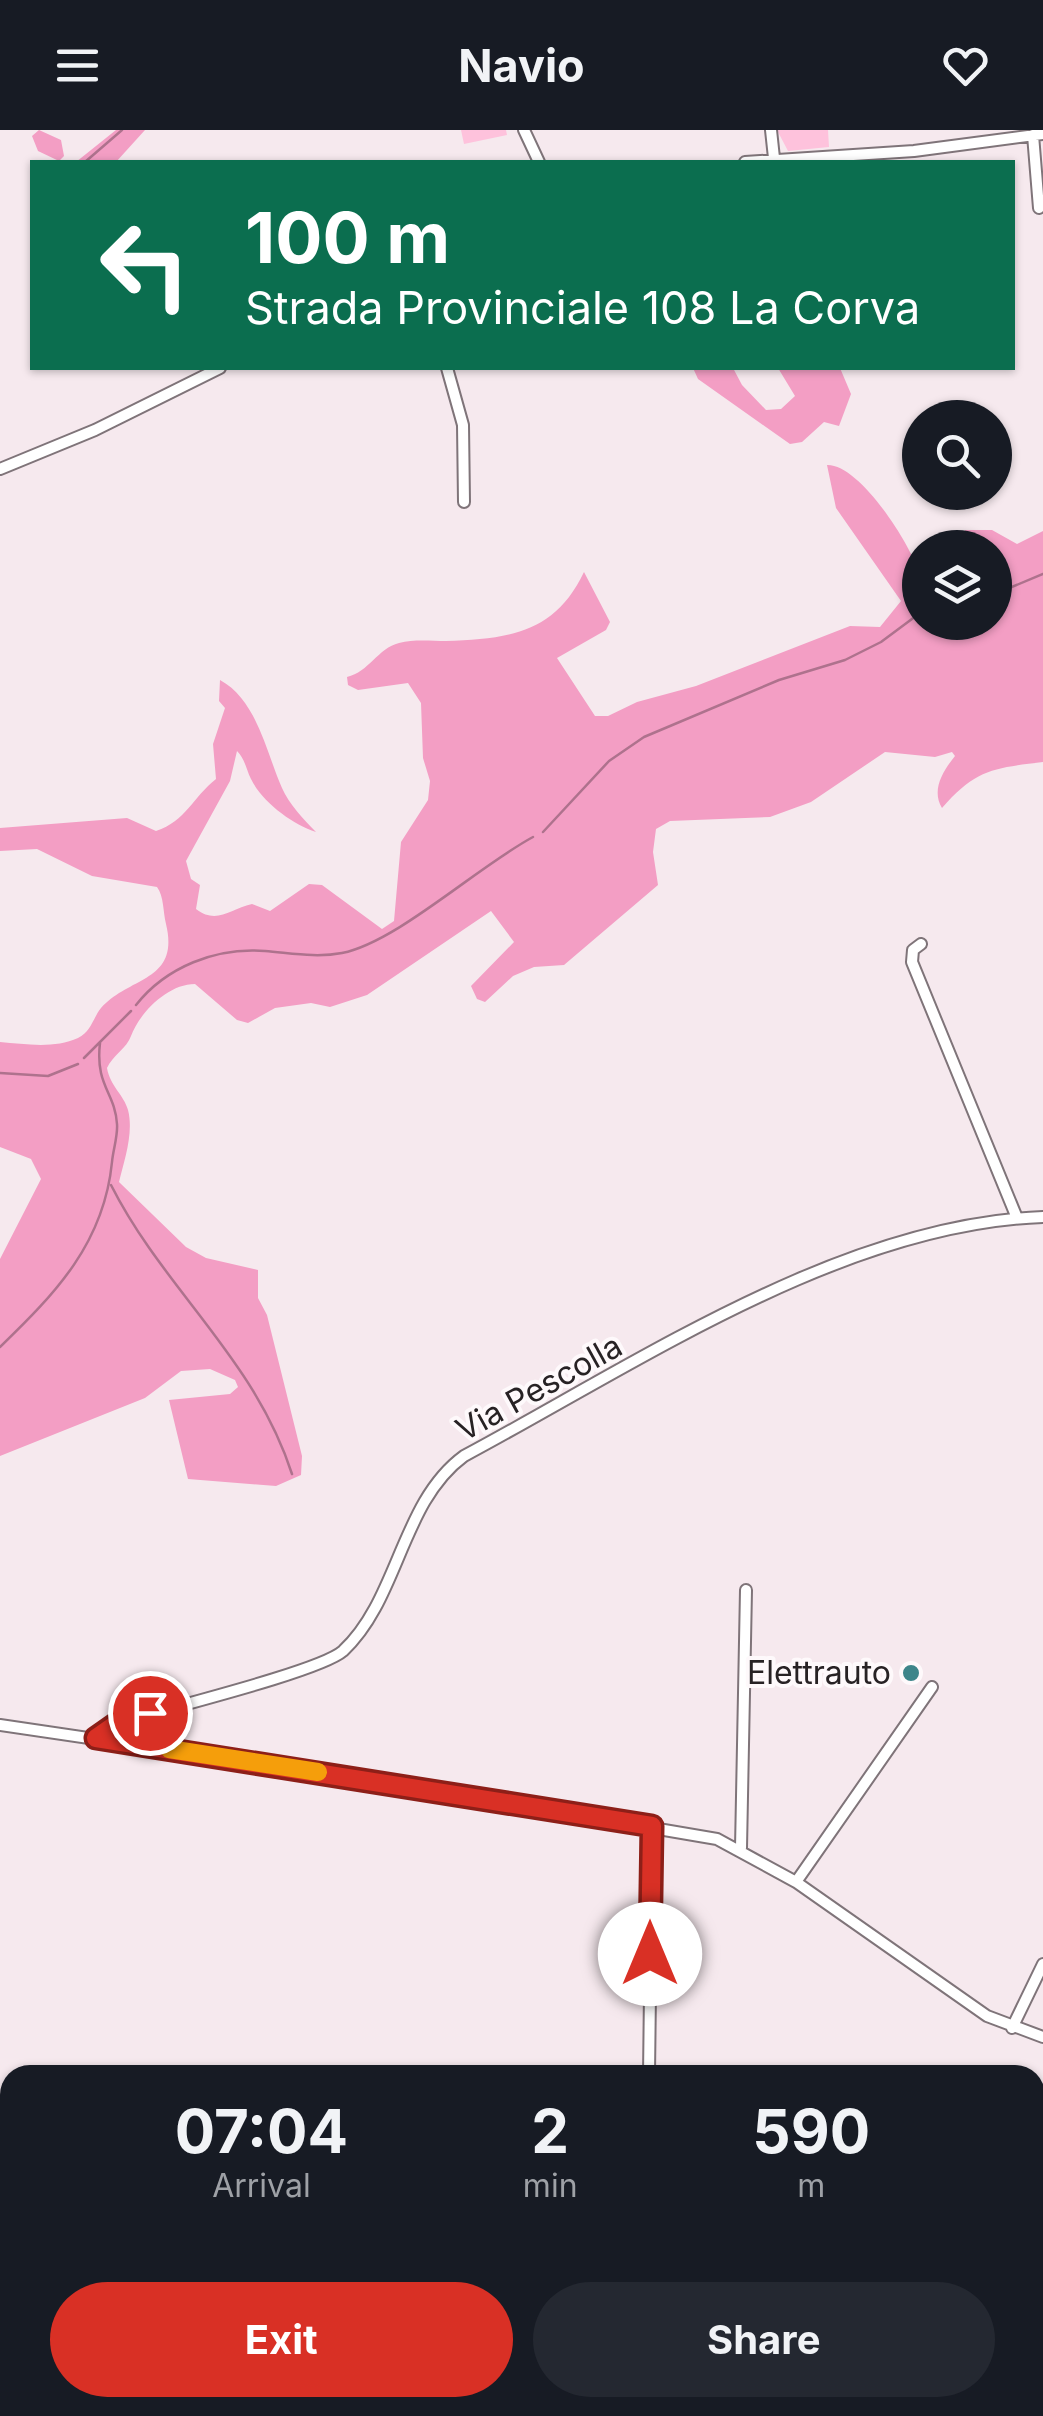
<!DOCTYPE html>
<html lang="en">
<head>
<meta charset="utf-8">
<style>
	body { margin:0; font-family:Inter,sans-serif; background:#242831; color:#f1f3f6; height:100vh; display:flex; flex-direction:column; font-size:38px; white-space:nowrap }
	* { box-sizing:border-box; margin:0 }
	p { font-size:32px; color:#9ea1a6 }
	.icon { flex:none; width:55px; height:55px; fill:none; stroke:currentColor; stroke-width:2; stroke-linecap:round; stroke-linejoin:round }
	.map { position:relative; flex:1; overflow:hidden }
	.side { position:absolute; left:0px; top:1935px; width:1045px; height:352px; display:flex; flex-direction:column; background:#171b24; border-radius:30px 30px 0 0; box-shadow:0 2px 8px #0004 }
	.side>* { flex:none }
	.hud { position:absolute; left:30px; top:30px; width:985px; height:210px; border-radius:0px; box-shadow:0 2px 8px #0004; background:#0b6e4f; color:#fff; overflow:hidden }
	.controls { position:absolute; left:902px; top:270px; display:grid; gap:20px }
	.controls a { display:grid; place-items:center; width:110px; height:110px; border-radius:50%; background:#171b24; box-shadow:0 2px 8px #0004; font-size:50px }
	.pin { position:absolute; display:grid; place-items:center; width:85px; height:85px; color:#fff; margin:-42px; border:5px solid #fff; border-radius:50%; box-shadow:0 2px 10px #0007 }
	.me { position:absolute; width:110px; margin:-55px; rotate:0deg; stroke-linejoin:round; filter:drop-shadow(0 0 8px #0008) }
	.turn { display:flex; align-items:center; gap:35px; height:210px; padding:0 50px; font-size:45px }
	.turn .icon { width:130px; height:130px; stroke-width:2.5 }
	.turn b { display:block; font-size:70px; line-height:85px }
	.eta { display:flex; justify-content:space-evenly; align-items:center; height:170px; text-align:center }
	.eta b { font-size:60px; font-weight:700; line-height:70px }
	.primary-button { display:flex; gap:20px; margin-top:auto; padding:20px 50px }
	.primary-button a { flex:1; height:115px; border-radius:60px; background:#d93025; color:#fff; font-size:40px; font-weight:700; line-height:115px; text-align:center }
	.primary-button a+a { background:#242831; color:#f1f3f6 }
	header { display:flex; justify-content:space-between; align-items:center; height:130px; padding:0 50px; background:#171b24; font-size:45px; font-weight:700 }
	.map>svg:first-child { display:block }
	.green { fill:#fec2dc }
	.forest { fill:#f39ec4 }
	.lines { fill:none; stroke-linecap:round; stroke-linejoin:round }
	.stream { stroke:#ae728d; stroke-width:2.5 }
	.minor-casing { stroke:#7f7479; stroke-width:14 }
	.minor { stroke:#fff; stroke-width:10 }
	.route-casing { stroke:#8d1f18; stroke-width:25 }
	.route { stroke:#d93025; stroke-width:18 }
	.slow { stroke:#f59e0b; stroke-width:18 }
	.poi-dot { fill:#3d858a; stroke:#fef9fb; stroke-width:4 }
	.labels { text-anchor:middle; stroke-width:8; stroke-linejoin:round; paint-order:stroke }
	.street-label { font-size:32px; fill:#272224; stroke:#fef9fb }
	.poi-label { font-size:32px; fill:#272224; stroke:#fef9fb; text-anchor:end }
</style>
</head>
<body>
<header><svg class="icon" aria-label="menu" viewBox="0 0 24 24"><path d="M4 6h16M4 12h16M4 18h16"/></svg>Navio<svg class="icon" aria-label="heart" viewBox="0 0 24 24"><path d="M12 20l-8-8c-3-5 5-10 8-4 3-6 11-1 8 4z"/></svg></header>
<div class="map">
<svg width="1043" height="2286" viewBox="0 0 1043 2286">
	<rect width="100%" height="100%" fill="#f6e9ee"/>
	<path class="green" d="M461 0H506L507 5 464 14Z
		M777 0H828L829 17 788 21Z"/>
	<path class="forest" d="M39 0 61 10 64 26 59 31 38 21 32 6Z
		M116 0H145L116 32H76Z
		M693 238H733L742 255 766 280 781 279 795 266 778 238H840L851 264 839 296 824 292 802 312 790 314 698 249Z
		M827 335C860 334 911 415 920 445 924 459 920 478 920 492H995V418L972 417 976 411 964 405 965 400H992L1017 414 1043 401V632C994 638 976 639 942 678 931 660 943 641 955 626L952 622 935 627 885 622 811 672 770 687 670 691 656 699 653 722 658 755 564 835 534 837 513 846 485 872 477 869 471 856 514 812 491 781 367 865 330 877 311 873 275 878 248 893 237 890 195 854C167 854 139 884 131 906 127 918 112 926 107 938 110 956 124 965 128 980 134 1003 124 1031 119 1052L186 1117 206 1128 258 1140V1168L267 1185 302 1326 301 1345 276 1356 188 1349 169 1270 230 1264 238 1257 235 1250 210 1239 181 1241 145 1268 0 1326V1129L41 1049 31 1029 0 1017V912C25 914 54 919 78 908 91 902 93 888 101 878 129 846 180 852 166 794 163 782 164 766 157 757L92 746 37 719 0 721V698L127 688 156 701C186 691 193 667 216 649L213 614 225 578 219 571 220 550C257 570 266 622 282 658 289 674 304 690 316 702 292 694 262 672 251 649 246 639 245 629 237 621L230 651 186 731 191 749 200 755 196 779C217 795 230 779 252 774L270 781 309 754 322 755 382 799 394 791 401 712 428 670 430 651 423 628 421 573 408 553 358 560 348 555 347 547C369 542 378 518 399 513 414 509 431 511 446 511 509 509 555 503 584 442L610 492 606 500 557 528 595 586H608L637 572 696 556 850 496 880 497 901 471 836 378Z"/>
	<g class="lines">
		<path class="stream" d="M85 32 122 0
			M995 464 1043 444
			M543 702 609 631 644 607 779 550 845 530 881 512 920 483
			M136 875C166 837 216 817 265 821 291 823 316 828 342 823 397 812 477 737 533 707
			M84 928 131 881
			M0 943 48 946 78 934
			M111 1055C164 1160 254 1227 292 1344
			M0 1217C56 1163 104 1113 112 1032 113 1020 118 1006 117 994 115 962 95 956 100 913
			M1025 2278 1031 2286"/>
		<g class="minor-casing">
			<path id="minor" d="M524 0 539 32
				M771 0 774 28
				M1033 5 1039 78
				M745 32 914 21 1043 4
				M447 238 463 295 464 372
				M0 339 95 300 220 238
				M921 814 913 820 912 832 1017 1088
				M0 1595 359 1648 717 1709 796 1752 987 1886 1043 1907
				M97 1608 115 1594C156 1581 319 1542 343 1521 399 1469 401 1372 464 1326 638 1233 842 1094 1043 1087
				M741 1718 746 1460
				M796 1752 932 1557
				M1012 1898 1043 1834
				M649 1945 652 1696"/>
		</g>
		<use href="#minor" class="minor"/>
	</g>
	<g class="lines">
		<g class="route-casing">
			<path id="route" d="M150 1583 116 1594 96 1608 652 1696 650 1824"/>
		</g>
		<use href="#route" class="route"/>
		<path class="slow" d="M169 1619 318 1642"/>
	</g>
	<circle class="poi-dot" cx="911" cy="1543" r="10"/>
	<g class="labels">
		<g class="street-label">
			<text transform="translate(539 1258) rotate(-29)" y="11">Via Pescolla</text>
		</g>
		<g class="poi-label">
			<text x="891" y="1554">Elettrauto</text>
		</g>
	</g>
</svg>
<div class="controls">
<a><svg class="icon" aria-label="search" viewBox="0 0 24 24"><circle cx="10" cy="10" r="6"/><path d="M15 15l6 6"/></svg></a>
<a><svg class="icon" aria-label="layers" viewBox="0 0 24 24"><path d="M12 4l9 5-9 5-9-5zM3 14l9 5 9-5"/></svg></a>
</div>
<div class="pin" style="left:150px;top:1583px;background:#d93025"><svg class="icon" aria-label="arrive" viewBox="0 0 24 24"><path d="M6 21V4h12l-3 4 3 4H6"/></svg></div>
<svg class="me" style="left:650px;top:1824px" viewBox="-20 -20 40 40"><circle r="19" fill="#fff"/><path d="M0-13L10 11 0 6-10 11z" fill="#d93025"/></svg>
<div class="hud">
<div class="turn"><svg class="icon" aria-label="left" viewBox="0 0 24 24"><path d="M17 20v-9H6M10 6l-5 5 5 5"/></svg><div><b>100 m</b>Strada Provinciale 108 La Corva</div></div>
</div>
<section class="side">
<div class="eta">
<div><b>07:04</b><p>Arrival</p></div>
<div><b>2</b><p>min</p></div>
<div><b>590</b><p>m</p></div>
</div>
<div class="primary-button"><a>Exit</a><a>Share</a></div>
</section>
</div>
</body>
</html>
